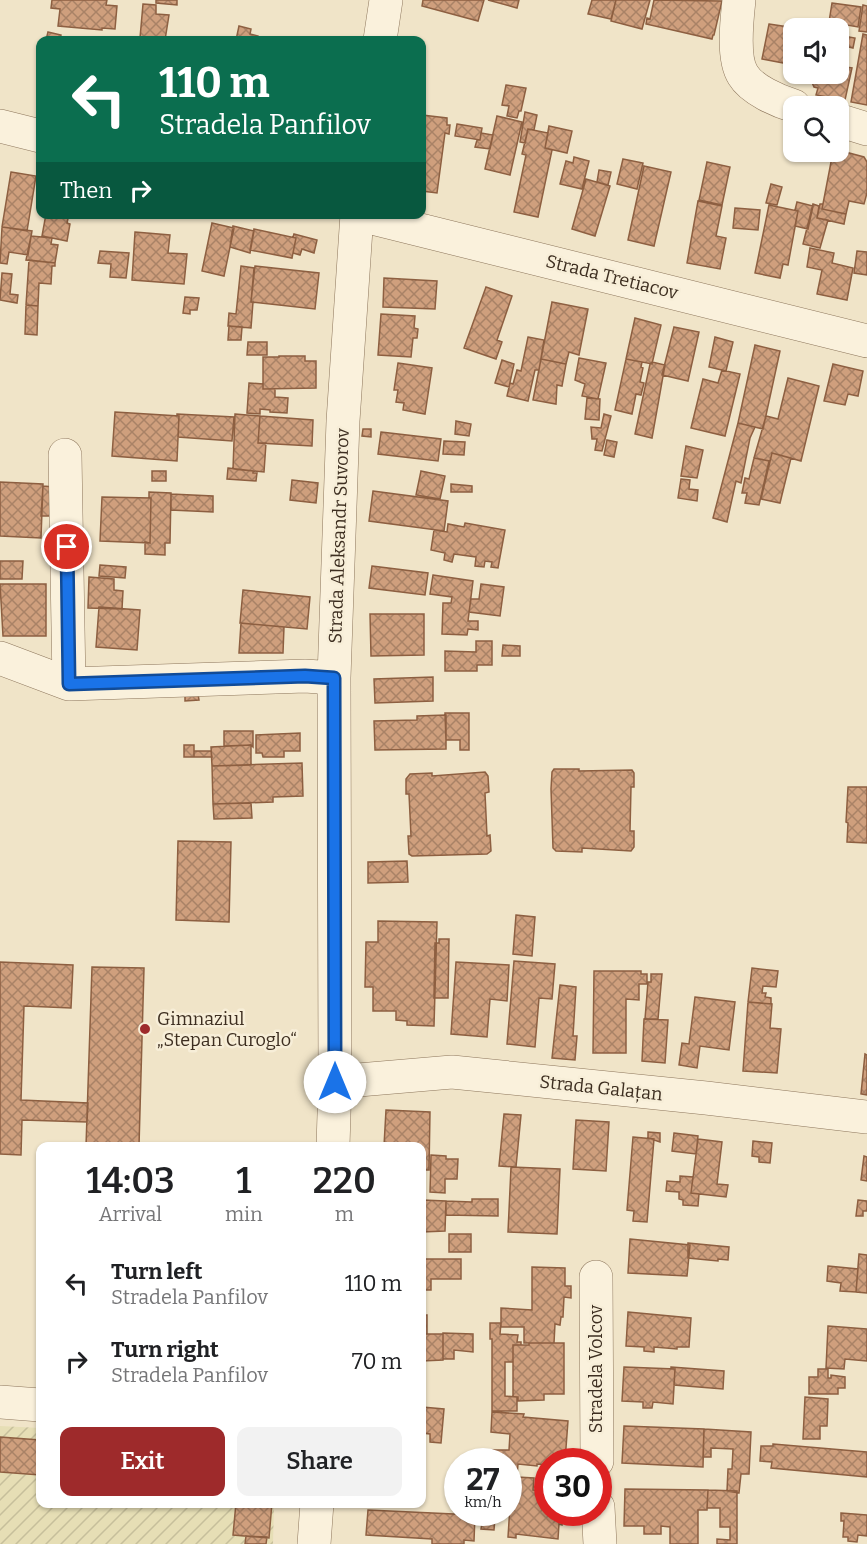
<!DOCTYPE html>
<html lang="en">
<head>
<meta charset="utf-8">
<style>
	body { margin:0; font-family:Bitter,serif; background:#f2f2f2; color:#202124; height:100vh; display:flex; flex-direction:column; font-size:22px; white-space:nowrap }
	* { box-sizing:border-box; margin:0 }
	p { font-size:20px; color:#757577 }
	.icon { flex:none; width:33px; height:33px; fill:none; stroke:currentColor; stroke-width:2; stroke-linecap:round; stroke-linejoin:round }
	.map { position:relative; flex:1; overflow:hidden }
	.details { position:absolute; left:36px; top:1142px; width:390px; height:366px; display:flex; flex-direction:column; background:#fff; border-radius:12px; box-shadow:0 2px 4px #0004 }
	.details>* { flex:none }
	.hud { position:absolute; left:36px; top:36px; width:390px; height:183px; border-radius:12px; box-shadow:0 2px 4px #0004; background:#0b6e4f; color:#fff; overflow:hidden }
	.tools { position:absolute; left:783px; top:18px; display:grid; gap:12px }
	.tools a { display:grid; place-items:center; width:66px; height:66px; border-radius:12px; background:#fff; box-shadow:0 2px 4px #0004; font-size:30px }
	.speed { position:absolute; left:444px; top:1448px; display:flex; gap:12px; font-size:30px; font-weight:700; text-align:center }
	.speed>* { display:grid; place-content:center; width:78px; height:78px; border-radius:50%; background:#fff; box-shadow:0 2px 4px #0004; line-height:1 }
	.speed small { font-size:15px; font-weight:400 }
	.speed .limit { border:9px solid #d22; background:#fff; color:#111 }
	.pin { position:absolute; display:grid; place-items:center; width:51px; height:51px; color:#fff; margin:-26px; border:3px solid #fff; border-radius:50%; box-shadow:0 2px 6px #0007 }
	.me { position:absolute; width:66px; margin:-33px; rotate:0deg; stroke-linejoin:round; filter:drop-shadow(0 0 4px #0008) }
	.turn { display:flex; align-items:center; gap:21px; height:126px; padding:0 24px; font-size:27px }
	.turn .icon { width:78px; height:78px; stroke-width:2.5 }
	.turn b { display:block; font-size:42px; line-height:51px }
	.then { display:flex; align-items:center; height:57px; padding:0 24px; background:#0003; gap:12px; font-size:22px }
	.eta { display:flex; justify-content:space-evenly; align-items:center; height:102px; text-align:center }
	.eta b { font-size:36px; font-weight:600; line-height:42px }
	.primary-button { display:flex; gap:12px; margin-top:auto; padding:12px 24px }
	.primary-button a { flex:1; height:69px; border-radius:12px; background:#9e2a2b; color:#fff; font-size:24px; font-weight:600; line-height:69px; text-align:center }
	.primary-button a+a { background:#f2f2f2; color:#202124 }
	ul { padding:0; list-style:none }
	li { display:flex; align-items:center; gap:18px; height:78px; padding:0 24px }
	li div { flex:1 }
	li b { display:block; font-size:22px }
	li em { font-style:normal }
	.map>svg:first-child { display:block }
	.farmland { fill:url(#farmland-furrows) }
	.building { fill:url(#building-cross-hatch); stroke:#8d5f41; stroke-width:1.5 }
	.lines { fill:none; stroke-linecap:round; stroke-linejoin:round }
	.minor-casing { stroke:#8d765c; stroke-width:34 }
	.minor { stroke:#faf1dc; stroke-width:33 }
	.route-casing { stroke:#114b97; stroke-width:15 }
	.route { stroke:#1a73e8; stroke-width:10 }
	.poi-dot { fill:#9e2a2b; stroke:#f7eed8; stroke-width:2 }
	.labels { text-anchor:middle; stroke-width:5; stroke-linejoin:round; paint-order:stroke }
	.street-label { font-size:18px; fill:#3d2e20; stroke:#f7eed8 }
	.poi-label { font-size:18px; fill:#3d2e20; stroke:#f7eed8; text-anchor:start }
</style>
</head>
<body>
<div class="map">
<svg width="867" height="1544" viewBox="0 0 867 1544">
	<defs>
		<pattern id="farmland-furrows" width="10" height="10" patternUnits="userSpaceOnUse" patternTransform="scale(1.5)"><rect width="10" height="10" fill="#e6deb5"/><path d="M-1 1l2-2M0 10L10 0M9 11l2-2" fill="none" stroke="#c6bf9b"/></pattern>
		<pattern id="building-cross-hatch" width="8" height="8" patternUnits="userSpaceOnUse" patternTransform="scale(1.5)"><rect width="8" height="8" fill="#cf9f7d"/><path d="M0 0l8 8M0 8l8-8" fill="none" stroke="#a98266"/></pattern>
	</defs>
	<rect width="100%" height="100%" fill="#f0e4c8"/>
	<path class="farmland" d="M0 1426 40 1428V1503H274L273 1544H0Z"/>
	<path class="building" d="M52 0H107L106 5 117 6 115 29 102 28V30L58 26 60 9 51 8Z
		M156 0H177V5L156 3Z
		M423 0H484L478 21 422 6Z
		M488 0H519L517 8Z
		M592 0H616L611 19 588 14Z
		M616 0H650L642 29 611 21Z
		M654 0 722 1 714 35H713L712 39 646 24 647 18 650 19Z
		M832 3 861 7 858 27 829 22Z
		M143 4 156 5V14L169 15 165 40H149L140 38Z
		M863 5 867 6V32L859 31Z
		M801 22 826 27V28H800Z
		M769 24 795 28 794 65 762 59Z
		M239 26 251 29 250 34 258 36 257 40H236Z
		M48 32 61 35 60 40H46Z
		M863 34 867 35V105L851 102Z
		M838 35 855 38 853 48 845 46 843 57 838 56Z
		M838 66 852 68 845 100 816 95 818 88 814 87 811 80 816 77 820 78 821 74H838Z
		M506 85 526 88 521 111H519L517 118 507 116 509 106 502 105Z
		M525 112 537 115 534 130 528 129 525 143 520 142Z
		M422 115 447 118V125H450L449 134 445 133 437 193 422 191Z
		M497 116 522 122 510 175 485 169Z
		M457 124 482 128 480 140 455 136Z
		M549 126 572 131 567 153 545 148Z
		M528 129 548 133 545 148 552 150 538 217 514 212 526 155 522 154Z
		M481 133 493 135 490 149 475 147 477 140H480Z
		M838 150 864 157 867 162V193L864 204 849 201 846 214 822 209 832 157 833 152Z
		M574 157 589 161 582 189 560 184 566 161 573 163Z
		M623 159 643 163 637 189 617 184Z
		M707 162 730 167 722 205 699 200Z
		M644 166 671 172 654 246 628 240Z
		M599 170 611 172 608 185 597 182Z
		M11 172 36 176 27 231 2 227Z
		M586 179 610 186 595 236 572 229Z
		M771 184 782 187 777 205 766 203Z
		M698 201 722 206 716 236 726 238 720 269 687 263Z
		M797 202 813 206 808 229 795 226 798 211 795 210Z
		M813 204 819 206 817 218 828 220 820 248 803 244Z
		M820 204H823L822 209 846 214 844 224 817 218Z
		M769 205 798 211 788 265 783 264 780 278 755 273Z
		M735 208 760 210 758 230 733 228Z
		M46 214H69L67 223 70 224 67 241 42 236Z
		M212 223 234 228 224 276 202 271Z
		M233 226 254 231 250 253 230 247Z
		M2 227 32 231 28 255 9 252 7 264 0 263Z
		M254 229 296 238 292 258 250 250Z
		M135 232 170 235 168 253 187 254 184 284 132 280Z
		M294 234 317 240 314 253 302 249 300 255 293 253 296 238 293 237Z
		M31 236 52 238 51 244 58 245 55 263 26 260Z
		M810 248 834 253 832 263 853 268 847 300 817 294 822 270 807 267Z
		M100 251 129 253 126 278 110 277 111 264 98 263Z
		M857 251 867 252V275L854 273Z
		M29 260 55 263V266H52L51 284 39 283 38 306 26 305Z
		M241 266 254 268 251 302H253L251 328 228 326 229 313 236 314Z
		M255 266 319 273 315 309 251 302Z
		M2 273 12 274 10 294 18 295 17 303 0 300Z
		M384 278 437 281 435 309 383 307Z
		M486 287 512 296 497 340 502 342 496 359 464 348Z
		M185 297 199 298 197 310H190V314L183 313Z
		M552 302 588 309 579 355 569 352 566 364 541 359Z
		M26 305 38 306 37 335 25 334Z
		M381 314 415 316 414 328 418 329 417 338H413L411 357 378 355Z
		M635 318 661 325 652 364 626 359Z
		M229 326 242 327 241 340H228Z
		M674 327 699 332 688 381 662 375Z
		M528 337 544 340 539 370H535L528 401 507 396 510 383 513 384 517 370 521 371Z
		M715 337 733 342 726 371 709 367Z
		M248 342H267V355H247Z
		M755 345 780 351 763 429 738 423Z
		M279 356H305V361H316V388L263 389V357H279Z
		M579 358 606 363 598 399 582 396 585 384 575 380Z
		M541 359 566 364 562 386 557 385 556 404 533 400Z
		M626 359 642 362 641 367 643 368 640 382 644 383 641 395 636 394 632 414 615 410Z
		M502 360 514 364 509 387 495 383Z
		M652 362 665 365 652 438 635 434 650 364Z
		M398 363 432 368 425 414 403 410 404 403 396 402 398 390H394Z
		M833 364 863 371 858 396 848 394 845 405 824 401Z
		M722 370 740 374 725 436 691 428 703 379 718 383Z
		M788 378 819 386 801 461 772 453 770 461 754 458 766 416 778 419Z
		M249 383 263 384V389H275V397L288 398 287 413 270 412V410L260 409V414L247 413Z
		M587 398 600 399 599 420 585 419Z
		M115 412 179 416 177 461 112 456Z
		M177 414 234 417 232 441 178 437 179 416H177Z
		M235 414 260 416 258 443H266L264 472 233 469Z
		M604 414 611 416 602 451 595 450 597 439H592L591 427 601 428Z
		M260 416 313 420 312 446 258 443Z
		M456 421 471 424 469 436 455 434Z
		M738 423 755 427 750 438 741 483 736 481 727 522 713 518Z
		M363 429H371V437L362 436Z
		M381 432 441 439 438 461 378 454Z
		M607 440 617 442 614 457 604 455Z
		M444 441 465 442 464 455 443 454Z
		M686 446 703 450 697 478 681 476Z
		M772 453 791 458 780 503 761 499Z
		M754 458 769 461 759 505 745 503 747 493H742L745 478 749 479Z
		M228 468 253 471V473H257L256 481 227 479Z
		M152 471H166V481H152Z
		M421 471 445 476 440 499 416 495Z
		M681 479 690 480 689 489 698 490 697 501 678 498Z
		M292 480 318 483 316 503 290 500Z
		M0 482 43 484 41 538 0 536Z
		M451 484 472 486V492H451Z
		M43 486 54 487 52 516H41Z
		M373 491 448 501 444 531 369 521Z
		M149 492 171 493 170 543H165V555L145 554V542L150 543 151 498H149Z
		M171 494 213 496V512L171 510Z
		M102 497 151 498 150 543 100 541Z
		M465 523 505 530 498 568 491 567 492 562 485 561 484 567 475 566 476 557 454 554 452 562 444 560 445 553 431 550 434 530 447 532 448 524 464 527Z
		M0 561H23L22 579H0Z
		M100 565 126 567 125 578 99 576Z
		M372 566 428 573 425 595 369 588Z
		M433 575 473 581 468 621H478V630L468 629 467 635 442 634 443 603H451L452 597 430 594Z
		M89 577 114 579V590L123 591 122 609 88 608Z
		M0 584H46V636H3Z
		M481 584 504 587 500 616 469 612 471 599H479Z
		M243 590 310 597 307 629 240 623Z
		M99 607 140 610 137 650 96 647Z
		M370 614H424V655L371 656Z
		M241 623 284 627 283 653H239Z
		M476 641H492V665H477V671H445V651L476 652Z
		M503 645 520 646V656H502Z
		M433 677V701L375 703 374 679Z
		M198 694 199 700 185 701V695Z
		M445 713H469V750H460V740H446Z
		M446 715V749L375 750 374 721 417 720V716Z
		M224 731H253V747L251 745 224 746Z
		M300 733V751H284V757H263L262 753H256V735Z
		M184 745H194V757H184Z
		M251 745V765L212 766 211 747Z
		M194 751H211L212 757H194Z
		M302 763 303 796 273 797V802L213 804 212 766Z
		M554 769H579V771L632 770 634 773V787H631L630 831H634V847L631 851 582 848V852L556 851 553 848 551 789 552 772Z
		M485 772 488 776 489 792 485 793 487 836 490 835 491 851 487 854 412 856 409 854 408 836H411L409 794H406V779L410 774 432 773V776Z
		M848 787H867V843L847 842 848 823 846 822Z
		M251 803 252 818 214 819 213 804Z
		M178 841 231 842 229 922 176 920Z
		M407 861 408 882 368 883V862Z
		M516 915 535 917 532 956 513 954Z
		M378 921 437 922 434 1026 407 1025V1021L396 1020V1011H373V987H365L366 942H378Z
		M439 939H449L448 998H434L435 943H439Z
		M514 961 555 964 552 999 539 998 535 1047 507 1044Z
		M0 962 73 965 71 1008 24 1006 21 1100 88 1103 87 1122 22 1120 21 1155 0 1154Z
		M456 962 509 965 507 1001 490 999 487 1037 451 1034Z
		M92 967 144 968 139 1146H86Z
		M752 968 778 971 776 987 763 986 762 993H766L765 997 771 998V1004L748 1002Z
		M594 971H641V974H647V984H639V1000L626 999V1053H593Z
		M651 974H662L658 1019H645L648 982H651Z
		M560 985 576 987 573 1036H577L575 1060 552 1058Z
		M695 997 735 1002 729 1050 700 1046 697 1068 679 1065 682 1043 689 1044Z
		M748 1002 772 1004 770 1028 781 1029 777 1073 743 1071Z
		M644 1019 668 1020 665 1063 642 1061Z
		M865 1054 867 1055V1095L861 1094Z
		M386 1110 430 1112 429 1170H422V1146H384Z
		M504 1114 521 1115 516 1167 499 1166Z
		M576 1120 609 1122 606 1171 573 1169Z
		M648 1132 660 1133V1142L648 1138Z
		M674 1133 698 1136 696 1154 672 1151Z
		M633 1137 654 1139 647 1222 633 1221 634 1211 627 1210Z
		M698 1139 722 1142 717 1184 728 1185 726 1197 691 1193Z
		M753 1141 772 1143 770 1163 759 1162V1157L752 1156Z
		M431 1155 446 1156V1159H458L457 1179H445V1193L430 1192Z
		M864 1156 867 1157V1181L861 1180Z
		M511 1167 560 1169 557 1234 508 1232Z
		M680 1176 693 1177 691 1193 699 1194 698 1206 683 1205V1200L679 1199V1192L666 1191 667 1181 680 1182Z
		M472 1199H498V1216L446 1215V1201L472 1202Z
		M422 1200 446 1201 445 1231 422 1232Z
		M858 1200 867 1201V1211H863V1216H856Z
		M449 1234H471V1252H449Z
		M630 1239 690 1245 687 1276 628 1273Z
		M688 1243 729 1247 728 1260 718 1259V1261L688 1258Z
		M859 1254 867 1255V1293L856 1292Z
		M422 1259H461V1279H431V1290H422Z
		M828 1266 858 1269 856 1292 840 1291 841 1283 827 1281Z
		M532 1267 565 1268V1286H571V1298L564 1297 563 1317H561L560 1325 555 1324 554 1343H524V1327H501V1308L532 1310Z
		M628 1312 691 1318 689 1347H677V1349L654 1347V1352L644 1351V1347L626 1346Z
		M422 1315H427V1334H422Z
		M490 1323H501L500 1334 518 1335 517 1342H521V1345H513V1362H505V1396L517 1397V1411H492V1339H490Z
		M828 1326 867 1329V1361L845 1359 844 1369 826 1368Z
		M443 1333 473 1334V1352L454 1350V1359H443Z
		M422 1334H443V1360L422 1361Z
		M529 1343H564V1394H544V1400L518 1401V1397H513V1345H529Z
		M624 1367 675 1369 673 1404 653 1402 652 1408H643V1402L622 1401Z
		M671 1367 724 1371 723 1389 674 1385 675 1369H671Z
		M818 1369H828V1378H831V1375L845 1377V1388H838V1394H809V1377H818Z
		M805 1397 828 1399 827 1426H820V1439H803Z
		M422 1407 444 1409 441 1443 430 1442V1434L422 1433Z
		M492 1412 524 1414 523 1417 568 1421 565 1461H548V1465L537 1464V1466L518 1464 516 1489 508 1488V1461H492L493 1450H509L510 1434 491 1432Z
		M624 1426 704 1429 703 1467 622 1463Z
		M704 1429 751 1432 749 1474H741L739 1493 727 1491 728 1469H732L733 1449 711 1448V1457H703Z
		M0 1437 40 1440V1475L0 1472Z
		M773 1444 867 1452V1477L771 1468 772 1462 760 1461 761 1446H773Z
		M517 1477 534 1478 533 1490 548 1491V1512L563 1514 562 1525 559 1524 558 1539 516 1534V1538L508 1537 511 1490H516Z
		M625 1489 708 1490 707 1510H698V1544H670V1527L661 1526V1534H644V1526H624Z
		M708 1490 737 1491V1544H717V1539L730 1540V1527H720V1508H707Z
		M236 1503H272L269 1538 233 1535Z
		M368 1510 475 1515 474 1541 464 1540V1544H432V1539L366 1535Z
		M841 1513 867 1515V1536L858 1535 857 1542 848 1541V1537H843L844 1521H841Z
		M475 1516 495 1518 494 1530 481 1529 482 1523H475Z
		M246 1536 267 1537 266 1544H245Z"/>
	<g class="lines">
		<g class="minor-casing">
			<path id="minor" d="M739 0C737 19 732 58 743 75 752 90 778 101 794 106
				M380 40 386 0
				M838 120 867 129
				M0 126 40 136
				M356 214 867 341
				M65 455 69 684
				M0 658 69 684 305 676 334 678
				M335 1082 452 1072 706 1098 867 1117
				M333 1146 335 1082 334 678 343 421 357 214
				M596 1277 597 1461
				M0 1402 40 1405
				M598 1507 600 1544
				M314 1544 317 1503"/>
		</g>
		<use href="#minor" class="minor"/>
	</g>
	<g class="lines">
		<g class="route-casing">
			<path id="route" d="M67 547 69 684 305 676 334 678 335 1082"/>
		</g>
		<use href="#route" class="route"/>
	</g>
	<circle class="poi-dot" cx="145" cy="1029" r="6"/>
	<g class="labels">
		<g class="street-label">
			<text transform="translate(612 277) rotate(14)" y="6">Strada Tretiacov</text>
			<text transform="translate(339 536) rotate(-88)" y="6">Strada Aleksandr Suvorov</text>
			<text transform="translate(601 1088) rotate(6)" y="6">Strada Galațan</text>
			<text transform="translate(596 1369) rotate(-90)" y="6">Stradela Volcov</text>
		</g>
		<g class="poi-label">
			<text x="157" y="1025">Gimnaziul<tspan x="157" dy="21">„Stepan Curoglo“</tspan></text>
		</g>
	</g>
</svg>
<div class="tools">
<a><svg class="icon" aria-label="sound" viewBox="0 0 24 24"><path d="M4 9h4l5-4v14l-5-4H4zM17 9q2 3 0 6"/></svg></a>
<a><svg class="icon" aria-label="search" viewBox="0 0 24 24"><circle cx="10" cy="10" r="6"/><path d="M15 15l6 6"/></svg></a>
</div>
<div class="speed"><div>27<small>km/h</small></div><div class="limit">30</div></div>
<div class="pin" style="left:67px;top:547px;background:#d93025"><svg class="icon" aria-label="arrive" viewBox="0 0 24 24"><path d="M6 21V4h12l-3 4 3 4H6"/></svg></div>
<svg class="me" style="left:335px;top:1082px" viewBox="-20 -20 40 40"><circle r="19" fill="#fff"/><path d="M0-13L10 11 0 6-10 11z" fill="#1a73e8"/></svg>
<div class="hud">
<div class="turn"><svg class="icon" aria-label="left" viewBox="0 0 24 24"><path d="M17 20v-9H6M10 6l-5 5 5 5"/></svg><div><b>110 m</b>Stradela Panfilov</div></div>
<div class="then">Then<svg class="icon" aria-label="right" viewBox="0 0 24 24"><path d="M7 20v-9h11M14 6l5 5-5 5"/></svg></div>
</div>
<section class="details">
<div class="eta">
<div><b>14:03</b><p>Arrival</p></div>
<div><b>1</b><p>min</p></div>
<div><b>220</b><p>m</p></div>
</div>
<ul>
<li><svg class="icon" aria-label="left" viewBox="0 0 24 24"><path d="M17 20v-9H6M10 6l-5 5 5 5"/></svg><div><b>Turn left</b><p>Stradela Panfilov</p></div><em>110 m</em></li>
<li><svg class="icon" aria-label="right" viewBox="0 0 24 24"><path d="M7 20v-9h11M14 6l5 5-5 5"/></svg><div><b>Turn right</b><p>Stradela Panfilov</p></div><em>70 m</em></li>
</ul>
<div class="primary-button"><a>Exit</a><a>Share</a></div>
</section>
</div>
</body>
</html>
